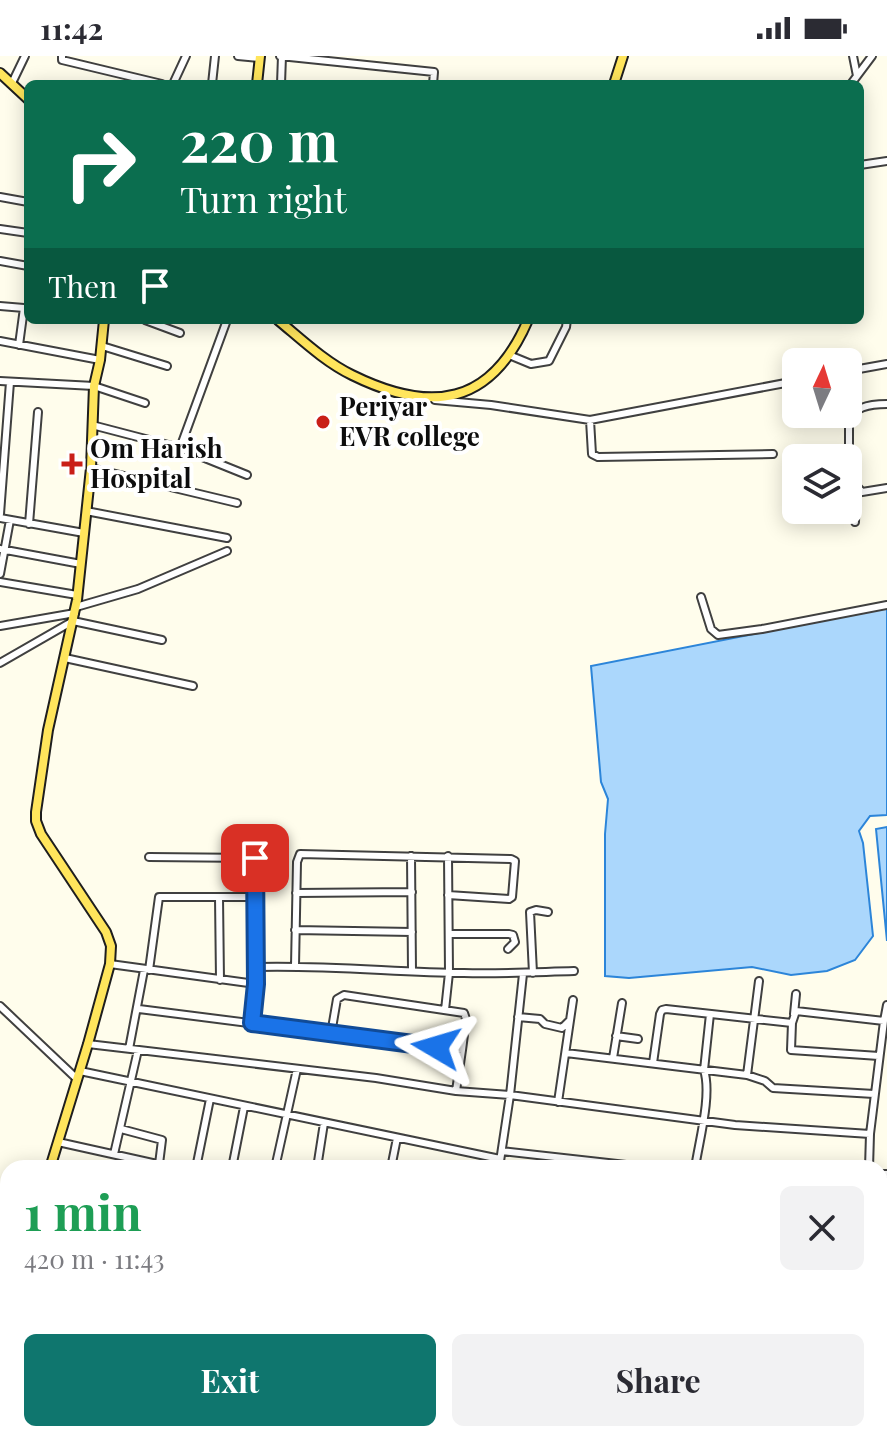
<!DOCTYPE html>
<html lang="en">
<head>
<meta charset="utf-8">
<style>
	body { margin:0; font-family:"Playfair Display",serif; background:#f2f2f3; color:#2b2b33; height:100vh; display:flex; flex-direction:column; font-size:30px; white-space:nowrap }
	* { box-sizing:border-box; margin:0 }
	p { font-size:26px; color:#7c7c81 }
	.icon { flex:none; width:44px; height:44px; fill:none; stroke:currentColor; stroke-width:2; stroke-linecap:round; stroke-linejoin:round }
	.map { position:relative; flex:1; overflow:hidden }
	.details { position:absolute; left:0px; top:1104px; width:888px; height:282px; display:flex; flex-direction:column; background:#fff; border-radius:24px 24px 0 0; box-shadow:0 4px 20px #0003 }
	.details>* { flex:none }
	.banner { position:absolute; left:24px; top:24px; width:840px; height:244px; border-radius:12px; box-shadow:0 4px 20px #0003; background:#0b6e4f; color:#fff; overflow:hidden }
	.needle { width:52px; rotate:4deg }
	.controls { position:absolute; left:782px; top:292px; display:grid; gap:16px }
	.controls a { display:grid; place-items:center; width:80px; height:80px; border-radius:12px; background:#fff; box-shadow:0 4px 20px #0003; font-size:40px }
	.pin { position:absolute; display:grid; place-items:center; width:68px; height:68px; color:#fff; margin:-34px; border-radius:16px; box-shadow:0 4px 12px #0006 }
	.me { position:absolute; width:88px; margin:-44px; rotate:277deg; stroke-linejoin:round; filter:drop-shadow(0 0 6px #0008) }
	.turn { display:flex; align-items:center; gap:28px; height:168px; padding:0 24px; font-size:36px }
	.turn .icon { width:104px; height:104px; stroke-width:2.5 }
	.turn b { display:block; font-size:56px; line-height:68px }
	.then { display:flex; align-items:center; height:76px; padding:0 24px; background:#0003; gap:16px; font-size:30px }
	.round { display:grid; place-items:center; flex:none; width:84px; height:84px; border-radius:12px; background:#f2f2f3 }
	.summary { display:flex; align-items:center; justify-content:space-between; height:136px; padding:0 24px }
	h1 { font-size:48px; font-weight:700; line-height:60px; color:#1e9e55 }
	.cta { display:flex; gap:16px; margin-top:auto; padding:16px 24px }
	.cta a { flex:1; height:92px; border-radius:12px; background:#0f766e; color:#fff; font-size:32px; font-weight:700; line-height:92px; text-align:center }
	.cta a+a { background:#f2f2f3; color:#2b2b33 }
	.status { display:flex; justify-content:space-between; align-items:center; height:56px; padding:0 40px; background:#fff; direction:ltr }
	.status svg { height:22px; fill:currentColor }
	.map>svg:first-child { display:block }
	.water { fill:#abd7fc; stroke:#2c85d9; stroke-width:2 }
	.lines { fill:none; stroke-linecap:round; stroke-linejoin:round }
	.minor-casing { stroke:#404040; stroke-width:10 }
	.major-casing { stroke:#1e1e1e; stroke-width:12 }
	.minor { stroke:#fff; stroke-width:6 }
	.major { stroke:#ffe55c; stroke-width:8 }
	.route-casing { stroke:#114b97; stroke-width:20 }
	.route { stroke:#1a73e8; stroke-width:14 }
	.poi-dot { fill:#c91f18; stroke:#fff; stroke-width:3 }
	.labels { text-anchor:middle; stroke-width:8; stroke-linejoin:round; paint-order:stroke }
	.poi-label { font-size:26px; font-weight:bold; fill:#0d0d0d; stroke:#fff; text-anchor:start }
</style>
</head>
<body>
<div class="status"><b>11:42</b><svg viewBox="0 0 49 12"><path d="M0 12V9h3v3zM5 12V6h3v6zM10 12V3h3v9zM15 12V0h3v12zM26 1h20v11H26zM47 4h2v5h-2z"/></svg></div>
<div class="map">
<svg width="887" height="1385" viewBox="0 0 887 1385">
	<rect width="100%" height="100%" fill="#fffdec"/>
	<path class="water" d="M887 552V759L870 760 859 775 863 787 873 880 855 904 827 915 791 919 752 911 629 922 605 920V778L608 743 601 726 591 610Z
		M887 771V885L876 773Z"/>
	<g class="lines">
		<g class="minor-casing">
			<path id="minor" d="M62 0V4L162 28
				M238 0 260 2
				M280 0 434 16 433 28
				M853 0 857 20
				M12 27 25 0
				M173 28 186 0
				M212 28 215 0
				M281 28 282 0
				M851 28 872 0
				M860 109 887 105
				M0 141 28 146
				M0 173 28 177
				M0 205 28 210
				M0 250 24 252
				M145 264 180 277
				M0 285 100 304
				M19 289 24 252
				M102 290 167 310
				M509 299 531 308 549 305 566 271 567 264
				M848 315 887 308
				M0 325 94 330 145 347
				M435 344 491 349 590 364 796 325
				M590 364 592 398 598 401 773 398
				M92 369 180 392 247 419
				M180 392 227 264
				M91 412 237 447
				M861 435 849 421V363C855 350 873 348 887 348
				M86 455 227 482
				M0 458 10 326
				M0 462 84 477
				M855 466 856 437 887 432
				M29 468 38 356
				M0 493 81 508
				M0 518 10 464
				M0 526 77 539
				M701 541 711 573 718 579 762 573 887 549
				M76 551 138 533 227 495
				M0 570 75 557
				M65 602 193 630
				M0 607 73 565 162 584
				M411 800 412 915
				M149 801 255 802
				M296 837 412 836
				M219 841 220 924
				M295 874 412 876
				M449 878H509L513 879 515 886 508 893
				M110 908 256 928 254 829 256 780
				M295 910 297 806 300 798 511 803 515 805 512 841 509 843 448 839
				M256 911C325 909 395 916 464 917 501 918 537 916 574 915
				M149 914 159 841H254
				M533 917 530 856 536 854 548 856
				M523 918 510 1039 735 1069 870 1078
				M0 950 77 1023
				M139 953 462 994 456 1035
				M445 954 449 917 448 800
				M794 958 796 938
				M518 961 540 963 545 968 562 972 568 966
				M884 965 887 949
				M252 967 256 928
				M792 967 796 955 884 965 870 1078 869 1112
				M331 978 337 943 344 939 464 957 466 963 462 994
				M616 980 638 983
				M88 988 376 1022 456 1035 510 1039 499 1112
				M129 993 144 914
				M566 997 747 1019 759 925
				M613 1002 622 947
				M653 1007 660 958 662 954 666 953 792 967 791 994 879 1000
				M80 1015 500 1103
				M747 1019 765 1025 773 1032 874 1038
				M558 1046 573 944
				M121 1073 162 1084 159 1108
				M58 1086 175 1112
				M502 1095 653 1112
				M114 1098 138 994
				M196 1112 210 1043
				M232 1112 244 1051
				M275 1112 297 1013
				M317 1112 324 1067
				M391 1112 397 1082
				M695 1112C699 1085 712 1039 704 1014L710 958
				M800 1112H804
				M880 1118H887
				M0 1203 8 1206
				M389 1378 409 1385
				M504 1378 506 1379
				M0 1385 5 1318
				M452 1385V1378
				M549 1385V1378
				M613 1385 614 1378
				M661 1385 662 1378
				M709 1385 710 1378
				M742 1385 743 1378
				M769 1385 770 1378
				M795 1385 796 1378
				M827 1385 857 1381 863 1385"/>
		</g>
		<g class="major-casing">
			<path id="major" d="M0 17 28 43
				M257 28 260 0
				M614 28 623 0
				M278 264C301 283 325 306 352 319 431 358 491 350 528 264
				M50 1112 88 988 110 908 111 890 106 876 41 778 36 765V756L48 674 77 544 91 412 94 330 100 304 104 264
				M0 1316 8 1319"/>
		</g>
		<use href="#minor" class="minor"/>
		<use href="#major" class="major"/>
	</g>
	<g class="lines">
		<g class="route-casing">
			<path id="route" d="M255 802 256 928 252 967 436 991"/>
		</g>
		<use href="#route" class="route"/>
	</g>
	<g class="poi-dot">
		<circle cx="323" cy="366" r="8"/>
		<path d="M68 396h8v8h8v8h-8v8h-8v-8h-8v-8h8z"/>
	</g>
	<g class="labels">
		<g class="poi-label">
			<text x="339" y="360">Periyar<tspan x="339" dy="30">EVR college</tspan></text>
			<text x="90" y="402">Om Harish<tspan x="90" dy="30">Hospital</tspan></text>
		</g>
	</g>
</svg>
<div class="controls">
<a><svg class="needle" viewBox="-14 -14 28 28"><path d="M0-13l5 13h-10z" fill="#e53935"/><path d="M0 13l5-13h-10z" fill="#7c7c81"/></svg></a>
<a><svg class="icon" aria-label="layers" viewBox="0 0 24 24"><path d="M12 4l9 5-9 5-9-5zM3 14l9 5 9-5"/></svg></a>
</div>
<div class="pin" style="left:255px;top:802px;background:#d93025"><svg class="icon" aria-label="arrive" viewBox="0 0 24 24"><path d="M6 21V4h12l-3 4 3 4H6"/></svg></div>
<svg class="me" style="left:436px;top:991px" viewBox="-20 -20 40 40"><path d="M0-17L14 15 0 8-14 15z" fill="#1a73e8" stroke="#fff" stroke-width="4"/></svg>
<div class="banner">
<div class="turn"><svg class="icon" aria-label="right" viewBox="0 0 24 24"><path d="M7 20v-9h11M14 6l5 5-5 5"/></svg><div><b>220 m</b>Turn right</div></div>
<div class="then">Then<svg class="icon" aria-label="arrive" viewBox="0 0 24 24"><path d="M6 21V4h12l-3 4 3 4H6"/></svg></div>
</div>
<section class="details">
<div class="summary"><div><h1>1 min</h1><p>420 m · 11:43</p></div><a class="round"><svg class="icon" aria-label="close" viewBox="0 0 24 24"><path d="M6 6l12 12M18 6L6 18"/></svg></a></div>
<div class="cta"><a>Exit</a><a>Share</a></div>
</section>
</div>
</body>
</html>
